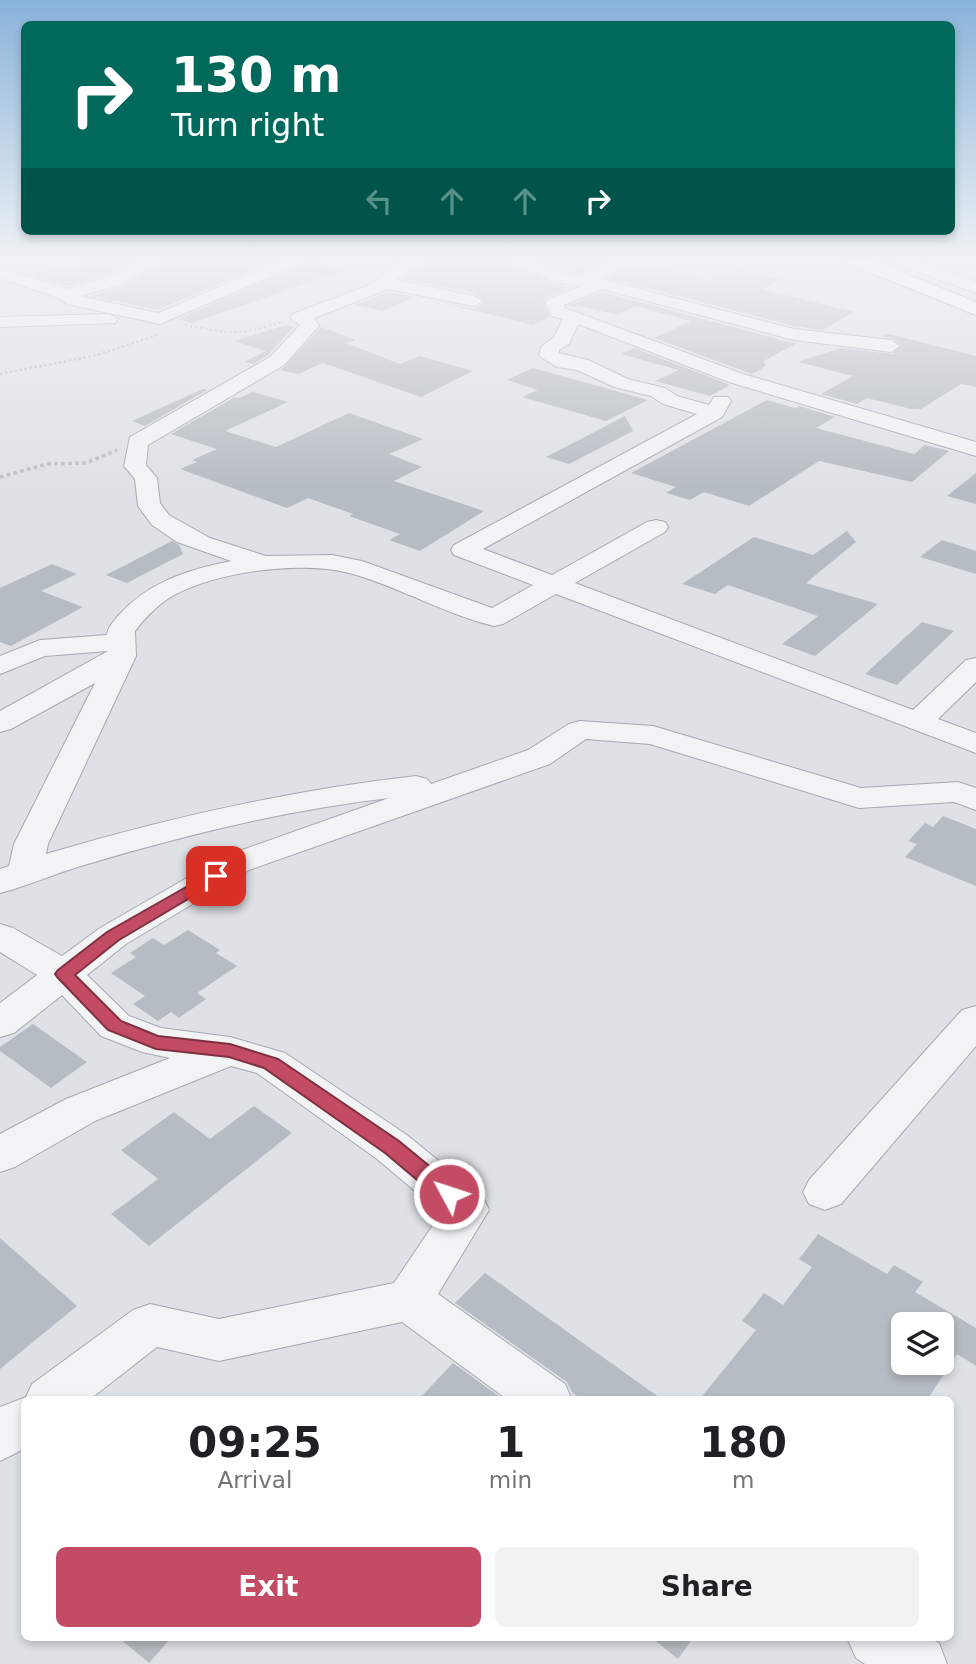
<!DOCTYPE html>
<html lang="en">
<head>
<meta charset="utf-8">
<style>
	body { margin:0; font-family:"DejaVu Sans",sans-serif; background:#f2f2f2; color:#202124; height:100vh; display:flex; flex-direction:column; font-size:26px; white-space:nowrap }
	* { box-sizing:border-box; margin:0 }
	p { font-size:23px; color:#757577 }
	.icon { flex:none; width:38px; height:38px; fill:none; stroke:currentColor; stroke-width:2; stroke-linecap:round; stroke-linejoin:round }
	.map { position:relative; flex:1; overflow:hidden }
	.sheet { position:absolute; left:21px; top:1396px; width:933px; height:245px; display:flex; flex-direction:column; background:#fff; border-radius:10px; box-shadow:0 4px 10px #0003 }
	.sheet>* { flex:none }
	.banner { position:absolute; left:21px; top:21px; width:934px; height:214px; border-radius:10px; box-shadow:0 4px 10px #0003; background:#00695c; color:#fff; overflow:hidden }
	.tools { position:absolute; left:891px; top:1312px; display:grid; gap:14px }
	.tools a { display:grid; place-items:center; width:63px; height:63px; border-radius:10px; background:#fff; box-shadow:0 4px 10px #0003; font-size:35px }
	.pin { position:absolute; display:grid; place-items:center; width:60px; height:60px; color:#fff; margin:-30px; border-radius:14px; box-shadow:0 4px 10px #0006 }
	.me { position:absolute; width:77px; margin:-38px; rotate:310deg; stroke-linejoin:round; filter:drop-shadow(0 0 5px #0008) }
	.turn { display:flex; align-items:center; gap:24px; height:147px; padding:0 35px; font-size:32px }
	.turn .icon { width:91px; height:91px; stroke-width:2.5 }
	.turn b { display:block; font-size:49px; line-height:60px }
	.lanes { display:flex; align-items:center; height:66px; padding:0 35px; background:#0003; justify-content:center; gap:35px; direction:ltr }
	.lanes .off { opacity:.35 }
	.eta { display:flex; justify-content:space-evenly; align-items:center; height:119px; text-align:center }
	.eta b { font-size:42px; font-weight:700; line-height:49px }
	.cta { display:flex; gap:14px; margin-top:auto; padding:14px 35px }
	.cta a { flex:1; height:80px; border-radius:10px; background:#c34c64; color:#fff; font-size:28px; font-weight:700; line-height:80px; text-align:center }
	.cta a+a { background:#f2f2f2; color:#202124 }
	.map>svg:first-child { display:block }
	.building { fill:#b6bcc3; fill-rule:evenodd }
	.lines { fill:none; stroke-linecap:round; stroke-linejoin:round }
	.minor-casing { stroke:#a4a9b0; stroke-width:2 }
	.highway-casing { stroke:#87909c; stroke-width:2 }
	.path-far1 { stroke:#b9bdc1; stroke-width:2.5; stroke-dasharray:2.5 2.5; stroke-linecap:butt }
	.path { stroke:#b9bdc1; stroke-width:3.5; stroke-dasharray:3.5 3.5; stroke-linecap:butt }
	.minor { fill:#f1f3f5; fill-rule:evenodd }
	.highway { fill:#fff; fill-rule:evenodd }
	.route { fill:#c34c64; stroke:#7f3141; stroke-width:2 }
</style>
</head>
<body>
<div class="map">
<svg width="976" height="1664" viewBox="0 0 976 1664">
	<rect width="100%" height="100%" fill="#dee2e7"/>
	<path class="building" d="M100 258 119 262 128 258H142L109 274 67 286 30 274 69 268Z
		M188 258H280L158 310 91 296 123 286 166 261 187 265Z
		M432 258H499L503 263 551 283 571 288 546 297 543 304 550 317 533 325 431 300 473 309 485 302 475 293 403 279 416 272Z
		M531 258H593L606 260 581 273 563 270Z
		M310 261 347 269 192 323 178 319Z
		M630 265 649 268 655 266 706 281 732 271 739 270 783 280 761 289 854 312 822 330 794 326 608 278Z
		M388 292 414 297 383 311 355 305Z
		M602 292 793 343H797L764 361 766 366 752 374 654 338 691 321 636 306 617 315 581 306H568Z
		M286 325 294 327 268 355 253 364 244 362 266 351 234 341Z
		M321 327 356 340 346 343 400 364 420 356 473 371 421 397 323 363 298 374 281 370Z
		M889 334 976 356V387L961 384 921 409H911L867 398 857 404 821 394 853 376 798 362 841 348 892 354 902 345 892 338 881 336Z
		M634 348 728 384 730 385 710 396 655 381 679 370 621 354Z
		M533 368 648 400 606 421 522 397 538 390 507 380Z
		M203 389 207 390 145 426 132 421Z
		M253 392 288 402 225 431 276 447 349 413 423 439 389 454 422 467 394 481 484 511 420 551 389 540 400 534 349 516 353 514 308 498 287 508 180 469 197 462 192 460 217 449 171 434 235 397 239 398Z
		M767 400 795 408 799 406 835 417 816 428 914 454 925 445 949 451 912 482 819 461 749 506 704 492 690 500 666 493 676 487 631 473Z
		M625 416 633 431 569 464 546 457Z
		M976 473V504L947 496Z
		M847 531 856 542 806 583 878 604 815 656 782 644 818 616 728 585 715 594 682 584 754 537 813 555Z
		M942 540 976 551V574L920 557Z
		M172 541 179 545 183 554 127 583 106 575Z
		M52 564 77 574 41 591 83 607 11 646 0 642V588Z
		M922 622 954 631 897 685 865 674Z
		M943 816 976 829V886L905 857 917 844 908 841 925 823 933 827Z
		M188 930 220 950 216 953 237 966 197 993 206 999 179 1018 171 1012 158 1021 133 1004 145 996 111 973 136 957 130 953 153 938 164 945Z
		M33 1024 87 1062 51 1088 0 1051V1047Z
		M254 1106 292 1133 149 1246 111 1214 158 1179 121 1150 174 1112 210 1139Z
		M818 1234 887 1274 894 1265 923 1282 915 1292 976 1328V1366L957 1354 927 1400H699L756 1330 742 1321 764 1293 783 1305 812 1267 799 1259ZM903 1325H942V1363H903Z
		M0 1238 77 1306 0 1369Z
		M485 1273 663 1400H582L572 1392 567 1382 455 1303Z
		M453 1363 504 1400H418Z
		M119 1638H171L149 1663Z
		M652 1638H693L678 1659Z"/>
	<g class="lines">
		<g class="minor-casing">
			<path id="minor" d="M148 258 164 260 122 284 80 296 158 313 287 258H309L307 261 160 324 67 304 61 299 0 278V267L67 289 110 276Z
				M410 258H430L396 280 474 296 483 301 474 306 388 289 314 318 319 326 284 365 148 445 146 465 157 478 160 503 169 515 210 538 266 556 332 555 362 561 492 608 533 585 454 555 451 550 454 545 697 414 663 404 651 396 614 387 577 370 557 367 539 356 541 347 554 337 563 319 552 316 545 303 548 299 580 287 552 281 504 261 502 258H524L562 273 581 276 616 258H636L601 279 794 329 891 340 900 346 891 352 794 340 602 289 564 305 565 308 743 374 976 442V456L729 382 578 324 569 344 559 350V353L588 360 628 379 665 388 677 396 709 405 714 397H728L731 401 722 417 483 549 552 575 647 522 656 520 665 522 668 527 665 532 575 583 913 710 966 660 976 658V682L938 719 976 733V753L556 594 503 624 494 626C445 614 401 588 353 574 303 560 220 571 174 595 158 604 146 617 135 631L136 656 48 844 46 854C167 818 291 790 416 776L427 779 431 784 528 750 569 724 580 721 653 726 861 788 958 782 976 788V810L954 802 859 808 650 744 586 739 550 764 249 870 126 944 87 975 129 1016 161 1028 230 1037 285 1053 407 1135 483 1197 489 1210 438 1294 565 1384 572 1400H508L402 1322 219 1361 157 1347 89 1400H24V1449L0 1461V1407L26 1397 32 1384 133 1310 150 1304 219 1319 394 1283 441 1213 377 1159 257 1073 231 1066 95 1121 15 1167 0 1172V1134L66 1099 170 1058 142 1052 101 1036 62 995 14 1033 0 1037V1003L37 975 0 952V924L13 928 62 956 100 928 225 856 389 798C285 810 182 836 81 866 54 874 27 886 0 893V869L9 866 14 844 95 683 11 729 0 732V711L108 651 45 656 0 674V656L40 640 107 635C108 627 113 622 118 616 148 582 187 570 231 561L177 542 152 525 138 506 135 479 124 466 130 437 270 357 300 325 290 318 293 314 369 285 379 279 387 269Z
				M886 258H909L976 282V293L888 261Z
				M109 314 118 319 115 323 0 327V317Z
				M976 1006V1046L841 1204 825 1210 809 1204 803 1192 809 1180 962 1010Z
				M847 1638H930L939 1643 947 1664H865L856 1658Z"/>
		</g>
		<g class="highway-casing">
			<path id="highway" d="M842 258H867L976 302V315L844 262Z"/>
		</g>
		<path class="path-far1" d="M185 325C229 333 237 337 281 322
			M0 374 93 356 157 335"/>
		<path class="path" d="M0 477 47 464 86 463 117 450"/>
		<use href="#minor" class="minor"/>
		<use href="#highway" class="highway"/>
	</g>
	<linearGradient id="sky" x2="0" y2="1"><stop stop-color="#89b3da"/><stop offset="0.53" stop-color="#f0f2f4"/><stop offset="1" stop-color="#f0f2f4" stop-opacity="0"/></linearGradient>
	<rect width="976" height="491" fill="url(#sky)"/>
	<path class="route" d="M216 870 222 872 224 876 222 879 119 940 75 975 121 1021 158 1036 230 1044 278 1059 399 1141 456 1188 459 1194 456 1200 449 1203 441 1200 385 1153 264 1068 229 1057 156 1049 108 1030 58 978 55 974 58 970 107 932Z"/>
</svg>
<div class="tools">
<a><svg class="icon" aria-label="layers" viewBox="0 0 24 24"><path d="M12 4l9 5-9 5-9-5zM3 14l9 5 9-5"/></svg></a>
</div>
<div class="pin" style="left:216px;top:876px;background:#d93025"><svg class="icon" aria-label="arrive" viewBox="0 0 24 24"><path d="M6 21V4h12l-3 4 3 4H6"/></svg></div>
<svg class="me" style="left:449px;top:1194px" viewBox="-20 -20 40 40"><circle r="17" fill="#c34c64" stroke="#fff" stroke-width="3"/><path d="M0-11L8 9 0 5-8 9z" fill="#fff"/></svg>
<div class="banner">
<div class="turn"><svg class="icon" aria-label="right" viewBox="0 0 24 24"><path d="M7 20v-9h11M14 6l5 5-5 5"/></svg><div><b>130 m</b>Turn right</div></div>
<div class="lanes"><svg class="icon off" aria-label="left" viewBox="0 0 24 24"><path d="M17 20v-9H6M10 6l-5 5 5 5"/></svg><svg class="icon off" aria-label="ahead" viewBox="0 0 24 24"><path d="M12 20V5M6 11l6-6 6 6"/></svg><svg class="icon off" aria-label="ahead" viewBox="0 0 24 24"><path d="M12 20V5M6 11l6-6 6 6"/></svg><svg class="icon" aria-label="right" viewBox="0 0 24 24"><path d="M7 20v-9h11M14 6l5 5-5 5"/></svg></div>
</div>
<section class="sheet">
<div class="eta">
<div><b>09:25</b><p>Arrival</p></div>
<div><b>1</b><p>min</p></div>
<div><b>180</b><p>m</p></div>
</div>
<div class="cta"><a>Exit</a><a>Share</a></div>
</section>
</div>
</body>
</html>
